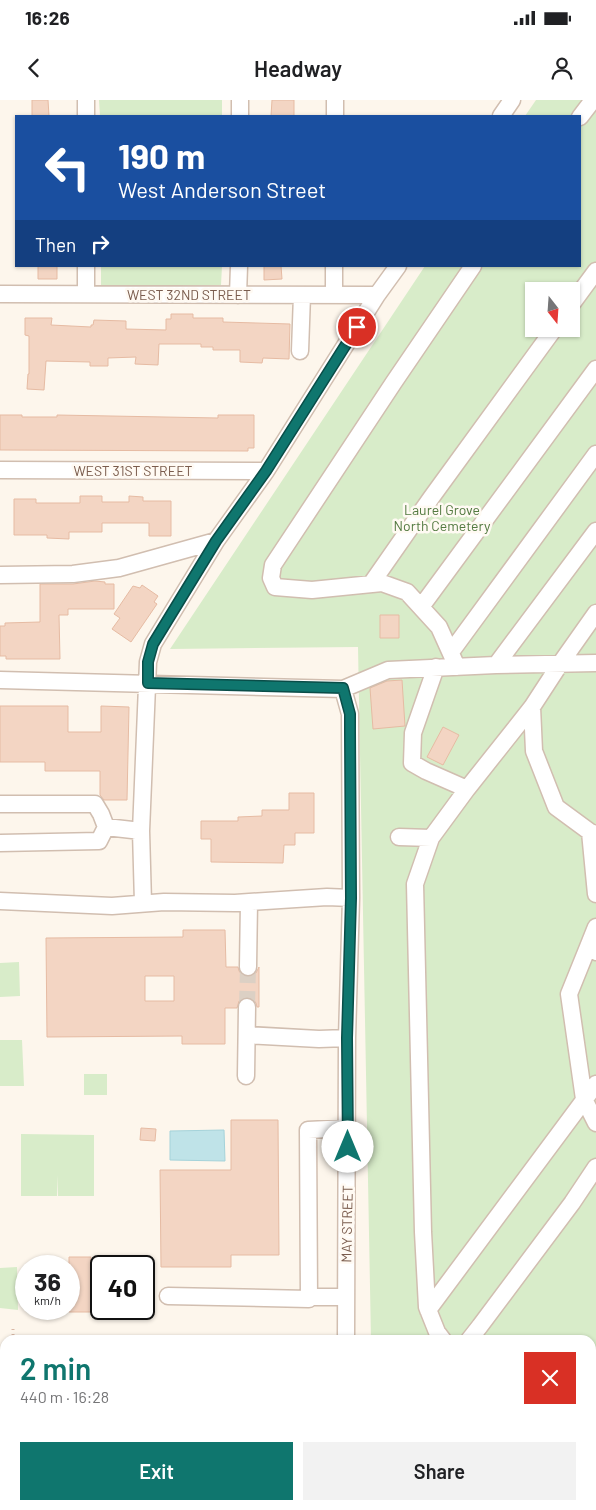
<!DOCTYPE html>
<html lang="en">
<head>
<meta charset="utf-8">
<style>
	body { margin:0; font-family:Barlow,sans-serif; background:#f2f2f2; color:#202124; height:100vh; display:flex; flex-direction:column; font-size:19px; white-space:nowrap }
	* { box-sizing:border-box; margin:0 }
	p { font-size:16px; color:#757577 }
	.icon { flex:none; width:28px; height:28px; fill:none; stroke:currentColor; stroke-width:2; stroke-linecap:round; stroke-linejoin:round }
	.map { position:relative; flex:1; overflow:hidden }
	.panel { position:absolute; left:0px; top:1235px; width:596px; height:175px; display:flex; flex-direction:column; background:#fff; border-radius:15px 15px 0 0; box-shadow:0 1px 4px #0004 }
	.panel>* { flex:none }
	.hud { position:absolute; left:15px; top:15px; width:566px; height:152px; border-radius:0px; box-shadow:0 1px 4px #0004; background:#1a4fa0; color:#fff; overflow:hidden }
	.needle { width:32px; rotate:163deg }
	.tools { position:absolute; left:525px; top:182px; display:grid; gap:10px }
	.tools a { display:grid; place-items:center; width:55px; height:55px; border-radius:0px; background:#fff; box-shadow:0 1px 4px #0004; font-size:25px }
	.speed { position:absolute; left:15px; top:1155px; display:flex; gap:10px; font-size:25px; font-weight:700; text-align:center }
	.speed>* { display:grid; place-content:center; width:65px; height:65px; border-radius:50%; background:#fff; box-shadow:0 1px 4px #0004; line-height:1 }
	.speed small { font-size:12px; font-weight:400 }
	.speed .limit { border:2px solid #111; border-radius:8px; background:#fff; color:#111 }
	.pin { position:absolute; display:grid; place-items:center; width:42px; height:42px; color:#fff; margin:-21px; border:2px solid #fff; border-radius:50%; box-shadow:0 1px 5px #0007 }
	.me { position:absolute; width:55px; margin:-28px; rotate:0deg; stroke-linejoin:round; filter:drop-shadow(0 0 4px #0008) }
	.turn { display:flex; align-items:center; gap:18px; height:105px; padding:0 20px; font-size:22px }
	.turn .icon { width:65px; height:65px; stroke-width:2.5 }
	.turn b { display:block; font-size:35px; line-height:42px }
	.then { display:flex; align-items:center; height:48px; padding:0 20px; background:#0003; gap:10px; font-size:19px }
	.round { display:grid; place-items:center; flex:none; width:52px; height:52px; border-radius:0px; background:#f2f2f2 }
	.overview { display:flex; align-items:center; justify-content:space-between; height:85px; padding:0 20px }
	h1 { font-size:30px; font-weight:600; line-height:38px; color:#0f766e }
	.cta { display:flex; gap:10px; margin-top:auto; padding:10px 20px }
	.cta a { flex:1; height:58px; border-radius:0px; background:#0f766e; color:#fff; font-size:20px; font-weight:600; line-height:58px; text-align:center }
	.cta a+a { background:#f2f2f2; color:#202124 }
	.status { display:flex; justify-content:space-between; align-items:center; height:35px; padding:0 25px; background:#fff; direction:ltr }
	.status svg { height:14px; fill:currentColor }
	header { display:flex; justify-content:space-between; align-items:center; height:65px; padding:0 20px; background:#fff; font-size:22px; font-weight:600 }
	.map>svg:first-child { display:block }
	.green { fill:#d8ecc9; fill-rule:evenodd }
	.water { fill:#bfe3e8; stroke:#a5d3da }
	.building { fill:#f3d5c3; stroke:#e6bba3; fill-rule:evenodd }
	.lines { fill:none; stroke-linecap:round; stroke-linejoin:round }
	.minor-tunnel { stroke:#dcd0c4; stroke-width:16; stroke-dasharray:16 8; stroke-linecap:butt }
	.minor-casing { stroke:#d1beb0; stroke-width:19 }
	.path { stroke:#d9b8a5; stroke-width:3; stroke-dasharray:1 4; stroke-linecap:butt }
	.minor { stroke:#fff; stroke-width:16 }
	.route-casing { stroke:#0a4d48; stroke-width:12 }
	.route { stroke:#0f766e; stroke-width:9 }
	.labels { text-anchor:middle; stroke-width:5; stroke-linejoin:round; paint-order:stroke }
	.street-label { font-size:14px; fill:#7a5c4d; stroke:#fffaf3 }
	.park-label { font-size:14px; fill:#537a41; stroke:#fffaf3 }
</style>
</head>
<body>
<div class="status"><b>16:26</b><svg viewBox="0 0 49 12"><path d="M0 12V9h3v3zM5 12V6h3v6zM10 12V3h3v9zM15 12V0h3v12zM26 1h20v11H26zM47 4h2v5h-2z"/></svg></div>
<header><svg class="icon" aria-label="back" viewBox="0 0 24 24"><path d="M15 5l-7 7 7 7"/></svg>Headway<svg class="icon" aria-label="person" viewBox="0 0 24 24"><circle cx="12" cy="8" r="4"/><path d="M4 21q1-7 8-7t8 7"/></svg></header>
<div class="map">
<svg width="596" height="1410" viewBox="0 0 596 1410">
	<rect width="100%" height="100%" fill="#fdf6ec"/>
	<path class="green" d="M99 0H222V16H100Z
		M536 0H596V1313H591V1240H371L358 547 170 549 425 166H580V16H525ZM534 191H571V229H534Z
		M101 166H222L221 185 101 187Z
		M19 862 20 896 0 897V863Z
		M0 940H22L24 986H0Z
		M84 974H107V995H84Z
		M21 1034 94 1035V1096H58L57 1075V1096H21Z
		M17 1167 18 1210 0 1208V1168Z"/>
	<path class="water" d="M224 1030 225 1061 170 1060V1031Z"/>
	<path class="building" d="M32 0H48L49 16H32Z
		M272 0H294V16H271Z
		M38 166H57V179H38Z
		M264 166H281L282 179 264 180Z
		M171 214H193V218H223V222L290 224 289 259 263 258 262 263 240 262V250H213V247H201V244H159L158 265 135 264 136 257 108 258V266H90V262L46 261 44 290 27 289 28 274H29V236L25 235V218H52L51 225 91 227V225H93L94 220 126 221V229L166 230V219H171Z
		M0 315H22V317H57V315L218 318V315H254V348H248V351L0 350Z
		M80 396H102V402H129V396L143 397V401H171V436H149V423H102V432H69V439L47 438V435H14V399H36V403H80Z
		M95 481 105 482V484H114V509H68V515H59L60 559H6V556H0V526H5V523L40 522V484H73Z
		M142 485 158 496 154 502 157 504 131 542 112 529 120 518 114 514 133 486 140 488Z
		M380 515H399V538H380Z
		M402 580 405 626 373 629 370 588 387 581Z
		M0 606H68V632H101V606L129 607 127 700H104L100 695V671H45V662H0Z
		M443 627 459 635 443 665 427 657Z
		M289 693H314V733H295V745H284L283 763 211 762V739H201V721H238V717L262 716V710H289Z
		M183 830H225L226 867H238L239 871 242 875 248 877 253 875 256 873 259 867V907H257L256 903 253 899 247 897 243 898 239 901 237 908H225V944H182V936L47 937 46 838 183 837ZM145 876H174V901H145Z
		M231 1020H278L279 1155H231V1167H161L160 1070H231Z
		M141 1028 156 1029 155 1041 140 1040Z
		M69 1157H91V1212H69Z"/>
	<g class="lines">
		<path class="minor-tunnel" d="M247 907 248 867"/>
		<g class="minor-casing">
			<path id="minor" d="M86 0V16
				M240 16V0
				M335 16V0
				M501 16 512 0
				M580 17 593 0
				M86 166V194
				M0 194 377 195
				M238 195 239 166
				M334 195V166
				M571 205 596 171
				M300 251 302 195
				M0 370 266 371
				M0 475 73 474 119 468 216 441
				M371 484 431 398 554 229
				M421 507 596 269
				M451 552 596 354
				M496 565 596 431
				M436 567 413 633 412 663 426 671 467 689
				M457 567 439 527 407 492 382 483 312 490 275 487 271 478 273 465 394 282 473 166
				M0 580 343 589 388 570 496 565 596 563
				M343 589 350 614 351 798 347 938 346 1240
				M532 607 534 651 556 707 590 732 596 734
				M0 704H95L101 714 106 727 99 741 0 743
				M106 727 141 731
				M590 732 596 794
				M399 737 431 738
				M0 801 112 806 164 802 235 803 327 797 351 798
				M143 803 141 731 148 562 153 544 216 441 266 371 377 195 398 166
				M590 842 569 894 584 999 596 1023
				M596 852 590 842 596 827
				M248 867 249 802
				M247 935 319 939 347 938
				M246 976 247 907
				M168 1196 309 1199 308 1030 348 1028
				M309 1197H346
				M428 1210 596 984
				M443 1240 437 1232 427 1207 423 1132 415 784 431 738 467 689 532 607 560 564 596 513
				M469 1240 480 1226 572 1103 596 1067
				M591 1276H596
				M591 1338H596
				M349 1405V1410
				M587 1405V1410
				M141 1410V1405
				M440 1410V1405"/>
		</g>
		<path class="path" d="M13 1240V1228"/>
		<use href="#minor" class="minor"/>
	</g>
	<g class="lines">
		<g class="route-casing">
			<path id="route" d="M348 1047 347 938 351 798 350 632V614L343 588 148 583V562L153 544 216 441 266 371 357 227"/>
		</g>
		<use href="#route" class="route"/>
	</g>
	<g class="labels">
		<g class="street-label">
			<text x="189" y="200">WEST 32ND STREET</text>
			<text x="133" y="376">WEST 31ST STREET</text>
			<text transform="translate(347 1124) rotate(-89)" y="5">MAY STREET</text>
		</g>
		<g class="park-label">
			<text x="442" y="415">Laurel Grove<tspan x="442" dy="16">North Cemetery</tspan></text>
		</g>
	</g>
</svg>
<div class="tools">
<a><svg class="needle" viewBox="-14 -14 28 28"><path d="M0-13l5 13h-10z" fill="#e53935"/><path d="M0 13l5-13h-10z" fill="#757577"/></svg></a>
</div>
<div class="speed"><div>36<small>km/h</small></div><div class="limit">40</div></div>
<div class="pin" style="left:357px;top:227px;background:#d93025"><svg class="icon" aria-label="arrive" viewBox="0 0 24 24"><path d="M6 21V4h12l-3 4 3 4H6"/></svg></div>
<svg class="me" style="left:348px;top:1047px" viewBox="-20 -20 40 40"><circle r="19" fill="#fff"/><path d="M0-13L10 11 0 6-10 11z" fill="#0f766e"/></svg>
<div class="hud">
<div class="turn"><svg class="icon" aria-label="left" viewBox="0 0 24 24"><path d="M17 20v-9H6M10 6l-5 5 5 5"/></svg><div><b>190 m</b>West Anderson Street</div></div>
<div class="then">Then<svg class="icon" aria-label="right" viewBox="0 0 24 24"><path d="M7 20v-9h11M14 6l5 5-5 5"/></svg></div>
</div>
<section class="panel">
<div class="overview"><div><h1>2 min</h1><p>440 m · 16:28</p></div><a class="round" style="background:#d93025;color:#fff"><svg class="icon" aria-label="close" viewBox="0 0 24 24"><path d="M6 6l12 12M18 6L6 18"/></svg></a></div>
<div class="cta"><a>Exit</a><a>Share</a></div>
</section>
</div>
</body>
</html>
